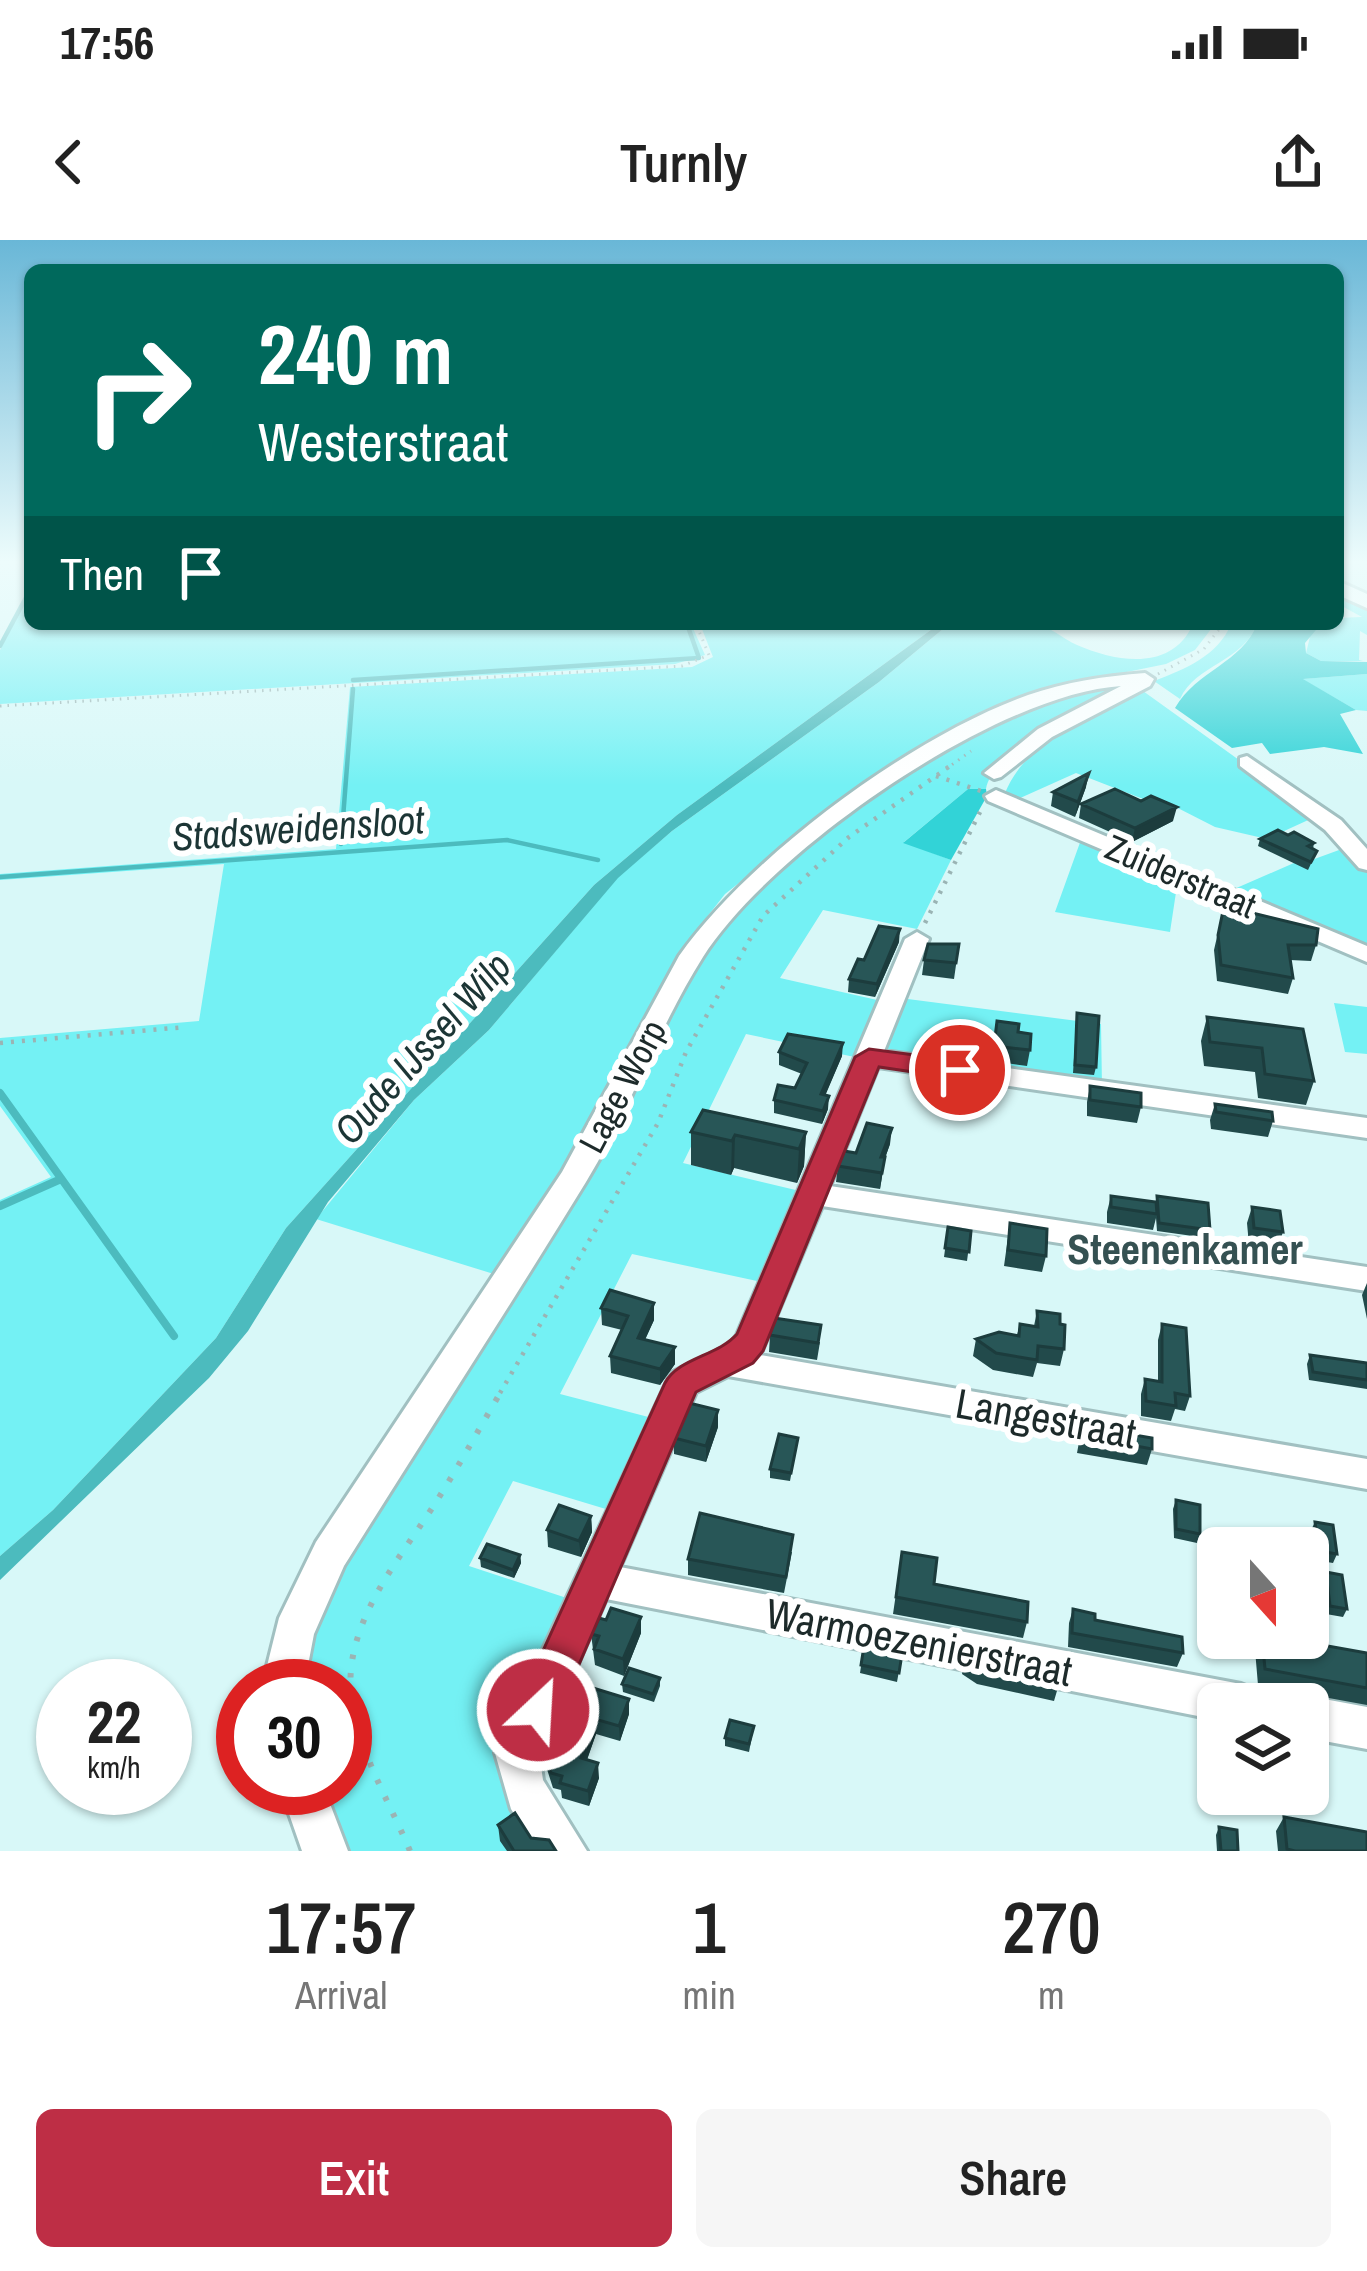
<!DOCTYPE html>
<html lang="en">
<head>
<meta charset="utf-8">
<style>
	body { margin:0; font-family:"Archivo Narrow",sans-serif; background:#f6f6f6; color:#222; height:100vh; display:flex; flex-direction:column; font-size:45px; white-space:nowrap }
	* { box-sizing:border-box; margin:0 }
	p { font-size:39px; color:#767676 }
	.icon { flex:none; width:66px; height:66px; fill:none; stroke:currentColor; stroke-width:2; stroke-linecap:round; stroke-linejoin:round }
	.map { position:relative; height:1611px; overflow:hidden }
	.drawer { display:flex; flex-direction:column; background:#fff; flex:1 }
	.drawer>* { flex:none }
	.hud { position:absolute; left:24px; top:24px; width:1320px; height:366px; border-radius:18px; box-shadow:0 3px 9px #0004; background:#00695c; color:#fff; overflow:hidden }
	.needle { width:78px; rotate:159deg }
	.buttons { position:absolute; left:1197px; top:1287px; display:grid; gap:24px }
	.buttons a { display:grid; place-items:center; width:132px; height:132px; border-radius:18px; background:#fff; box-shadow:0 3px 9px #0004; font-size:60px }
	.speed { position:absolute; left:36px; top:1419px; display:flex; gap:24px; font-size:60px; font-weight:700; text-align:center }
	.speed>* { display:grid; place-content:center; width:156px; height:156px; border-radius:50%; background:#fff; box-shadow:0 3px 9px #0004; line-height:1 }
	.speed small { font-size:30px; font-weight:400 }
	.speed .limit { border:18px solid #d22; background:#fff; color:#111 }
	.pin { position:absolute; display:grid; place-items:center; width:102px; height:102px; color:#fff; margin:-51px; border:6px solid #fff; border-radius:50%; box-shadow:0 3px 12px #0007 }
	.me { position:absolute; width:132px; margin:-66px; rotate:25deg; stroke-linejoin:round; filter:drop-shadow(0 0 9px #0008) }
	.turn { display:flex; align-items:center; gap:42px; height:252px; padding:0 36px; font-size:54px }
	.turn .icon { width:156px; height:156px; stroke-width:2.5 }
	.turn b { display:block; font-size:84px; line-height:102px }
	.then { display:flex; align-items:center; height:114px; padding:0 36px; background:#0003; gap:24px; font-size:45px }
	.eta { display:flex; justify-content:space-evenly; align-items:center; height:204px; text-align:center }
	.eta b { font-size:72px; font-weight:600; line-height:84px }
	.button { display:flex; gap:24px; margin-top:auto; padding:24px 36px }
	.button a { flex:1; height:138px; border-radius:18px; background:#be2e45; color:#fff; font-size:48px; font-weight:600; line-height:138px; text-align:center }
	.button a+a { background:#f6f6f6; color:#222 }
	.status { display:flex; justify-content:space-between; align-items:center; height:84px; padding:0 60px; background:#fff; direction:ltr }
	.status svg { height:33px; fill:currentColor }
	header { display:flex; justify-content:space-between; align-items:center; height:156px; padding:0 36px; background:#fff; font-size:54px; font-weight:600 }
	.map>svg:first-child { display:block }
	.green { fill:#74f1f4 }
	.forest { fill:#32d3d7 }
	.water { fill:#4cbbbe }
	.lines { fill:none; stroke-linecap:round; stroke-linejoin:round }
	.stream-far1 { stroke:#4cbbbe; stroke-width:4.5 }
	.stream { stroke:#4cbbbe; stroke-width:8 }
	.minor-casing { stroke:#a1c0c1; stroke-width:6 }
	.major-casing { stroke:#a1c0c1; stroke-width:6 }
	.path-far2 { stroke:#9ab4b4; stroke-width:3; stroke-dasharray:1.5 6; stroke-linecap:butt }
	.path-far1 { stroke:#9ab4b4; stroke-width:4.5; stroke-dasharray:3 8; stroke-linecap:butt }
	.path { stroke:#9ab4b4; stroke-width:6; stroke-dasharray:4.5 14; stroke-linecap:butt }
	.minor { fill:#fff; fill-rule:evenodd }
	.major { fill:#fff; fill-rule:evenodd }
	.wall { fill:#224a4b }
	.shaded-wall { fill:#1c3c3d }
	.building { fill:#285657; stroke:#1c3c3d; stroke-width:3 }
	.route { fill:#be2e45; stroke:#7c1e2d; stroke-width:3 }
	.labels { text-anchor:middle; stroke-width:12; stroke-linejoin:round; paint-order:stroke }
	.street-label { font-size:36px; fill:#1d2a2a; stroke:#fff }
	.water-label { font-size:39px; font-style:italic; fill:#1c3535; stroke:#fff }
	.quarter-label { font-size:42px; font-weight:bold; fill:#355152; stroke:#fff }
	.near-street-label { font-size:42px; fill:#1d2a2a; stroke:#fff }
</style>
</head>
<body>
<div class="status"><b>17:56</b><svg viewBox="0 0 49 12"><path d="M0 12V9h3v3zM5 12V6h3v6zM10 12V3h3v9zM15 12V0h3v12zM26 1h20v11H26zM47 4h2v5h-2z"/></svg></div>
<header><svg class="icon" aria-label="back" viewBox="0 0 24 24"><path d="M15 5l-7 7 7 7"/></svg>Turnly<svg class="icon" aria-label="share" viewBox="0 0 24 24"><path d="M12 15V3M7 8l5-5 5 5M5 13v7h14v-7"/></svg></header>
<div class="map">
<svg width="1367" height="1611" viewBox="0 0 1367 1611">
	<rect width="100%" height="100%" fill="#d8f8f8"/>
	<path class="green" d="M1338 351 1367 365V395L1360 391 1359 420 1363 421H1321L1306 413 1312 389 1338 384V378L1362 377 1338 364Z
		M30 352V384H691L705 415 675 424 0 464V410Z
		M700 384H939L677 575 594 645 286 988 216 1098 53 1270 0 1316V960L51 937 0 866V798L199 781 224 624 0 640V634L336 609 350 447 692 427 713 417Z
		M949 384C977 384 1007 381 1035 384 1050 386 1063 399 1077 405 1116 422 1172 432 1193 384H1215L1195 410 1166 424 1048 448 979 475 829 572 725 654 692 696 575 910 497 1035 316 979 414 860 489 790 618 637 672 591 879 442Z
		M1231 384H1257C1243 422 1196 424 1180 459L1154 441C1185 429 1218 416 1231 384Z
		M1367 434V471L1356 470 1302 439Z
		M1130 442C1097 462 991 511 986 549H968L904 602 951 620 917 689 823 670 780 738 886 762 864 819 746 794 683 923 804 952 766 1043 632 1014 560 1154 660 1180 619 1273 513 1241 469 1326 579 1362 502 1523 554 1611H336L318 1548H345V1446H291L300 1392 692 726 753 652 799 612 936 515 1045 456Z
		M1143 451 1317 576 1267 599 1215 587 1164 561 1156 564 1076 533 1018 559 1005 553C1027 498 1093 476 1143 451Z
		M1082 597 1178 639 1170 692 1055 672Z
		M1350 606 1367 631V713L1225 653 1303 619 1309 621Z
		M900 758 1101 784 1102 847 882 812Z
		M1334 763 1367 767V814L1345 812Z"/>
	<path class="forest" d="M1257 384H1321L1305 403 1306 413 1321 421 1367 422V434L1303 439 1356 470 1340 474 1363 514 1324 507 1270 514 1262 503 1232 508 1175 468C1197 430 1242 423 1257 384Z
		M968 549H986L987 556 951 620 903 603Z"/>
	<path class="water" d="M939 384H949L879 442 672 591 618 638 489 790 414 860 328 962 248 1091 209 1138 0 1340V1316L53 1270 216 1098 286 988 594 645 677 575Z"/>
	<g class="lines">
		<path class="stream-far1" d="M0 406 30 350
			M353 440 699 418 687 384
			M341 604 353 449
			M0 637 507 600 598 620"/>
		<path class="stream" d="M0 853 174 1096
			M0 966 61 939"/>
		<g class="minor-casing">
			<path id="minor" d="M1145 433 1154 439 1150 446 1052 497 1001 537 994 539 984 533 1038 489 1121 446C996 454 770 611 703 717 658 788 630 870 586 942 507 1071 424 1198 344 1326L314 1394 304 1446H262L279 1378 316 1302 562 932 679 716C750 616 912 496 1028 455 1066 442 1105 436 1145 433Z
				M1247 516 1341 580 1367 609V630L1359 628 1325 590 1240 526V518Z
				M996 550 1367 706V722L988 561 985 556Z
				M917 692 929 699 884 811 1367 878V898L878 827 830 946 1367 1027V1051L822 966 760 1115 1367 1219V1249L728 1136 696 1152 620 1327 1241 1444 1256 1450 1262 1464H1218V1480L606 1359 539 1513 543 1540 587 1611H537L511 1569 495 1513 671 1133 729 1105 737 1095 905 699Z
				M1308 1456 1367 1467V1509L1308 1498V1464H1292Z
				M280 1548H324L348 1611H302Z"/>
		</g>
		<g class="major-casing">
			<path id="major" d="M1338 341 1367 354V368L1338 355Z"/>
		</g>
		<path class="path-far2" d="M1158 434 1204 409 1223 384
			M0 466 682 426 709 415 696 384
			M946 529 971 511"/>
		<path class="path-far1" d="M936 536 981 551
			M925 683 981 570
			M0 803 186 787
			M500 1153 658 883 686 812 763 676 849 597 950 526"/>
		<path class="path" d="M410 1611C390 1563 356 1507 351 1455 344 1382 400 1319 436 1262 459 1226 480 1187 502 1150"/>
		<use href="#minor" class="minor"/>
		<use href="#major" class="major"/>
	</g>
	<path class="wall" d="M1086 547 1075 577 1051 566 1053 552Z
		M1081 564 1173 581 1132 602 1079 578Z
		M1260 599 1314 603 1313 609 1317 611 1308 630 1258 606Z
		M1224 666 1316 705 1311 721 1290 720 1293 738 1288 754 1217 741 1214 710Z
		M899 702 875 757 848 752 849 739 864 720Z
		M959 704 954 739 922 735 924 720Z
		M1077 773 1096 827 1094 835 1073 833Z
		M1207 777 1303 789 1314 841 1306 865 1258 858 1255 832 1204 826 1201 801Z
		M997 781 1018 792 1030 810 1027 826 992 821Z
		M779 812 842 816 825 855 828 869 822 884 774 873V860L795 848 802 834 779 825Z
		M1090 846 1141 867 1137 883 1087 876V862Z
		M1215 864 1273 881 1268 897 1211 889 1210 880Z
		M691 892H806L804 926 797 943 734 928 731 935 691 925Z
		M890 904 885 918 880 949 836 942 838 926 856 913Z
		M1111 956 1156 962 1157 956 1210 990 1207 998 1157 991 1156 978 1153 990 1107 983V972Z
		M1252 967 1283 992 1277 1009 1249 1005 1247 983Z
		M1010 983 1046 1016 1042 1032 1004 1026Z
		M948 987 971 991 967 1021 944 1017Z
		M1367 1043V1079L1362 1055Z
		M601 1068 654 1080 645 1100 675 1107V1124L660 1145 611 1133 610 1116 622 1090 602 1085Z
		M1037 1071 1060 1084 1064 1109 1060 1126 1037 1123 1033 1137 993 1130 973 1116 976 1099 1017 1095 1020 1084 1034 1086Z
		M1162 1084 1190 1156 1185 1171 1175 1169 1171 1181 1141 1176V1154L1145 1139 1158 1141V1100Z
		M770 1095 820 1102 817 1120 769 1112Z
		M1310 1115 1367 1123V1149L1309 1140 1307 1124Z
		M1082 1186 1152 1209 1147 1225 1077 1213Z
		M718 1187 706 1222 674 1214V1198Z
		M798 1198 790 1241 770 1238V1229Z
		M1176 1260 1200 1294 1197 1303 1174 1298 1173 1269Z
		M591 1276 592 1292 581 1317 548 1307 547 1290Z
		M1315 1282 1337 1314 1333 1323 1315 1320 1311 1290Z
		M792 1312 784 1353 688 1335V1319Z
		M902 1312 934 1344 1027 1382 1023 1398 893 1374Z
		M520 1315 521 1323 514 1338 481 1327 480 1318Z
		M1326 1332 1347 1369 1343 1377 1326 1374 1322 1341Z
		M1073 1369 1095 1380 1183 1413 1177 1427 1068 1407 1069 1383Z
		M641 1377V1393L624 1436 595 1425 591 1394 606 1380Z
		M1254 1398 1322 1405 1367 1413V1465L1258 1445Z
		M864 1406 902 1414 897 1442 860 1433Z
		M965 1418 1059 1444 1054 1461 977 1444 962 1434Z
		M660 1438V1446L654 1462 623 1452 622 1444Z
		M570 1441 629 1474 620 1501 596 1494 587 1520 599 1538 589 1566 562 1558 561 1550 553 1548 545 1523 543 1508Z
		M754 1486 749 1512 725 1506V1498Z
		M1284 1577 1367 1611H1278L1276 1591Z
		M498 1585 531 1598 556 1611H507L500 1601Z
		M1219 1587 1238 1611H1217L1216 1595Z"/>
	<path class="shaded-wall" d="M1089 533 1086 547 1075 577 1078 562Z
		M1177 567 1173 581 1132 602 1135 588Z
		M900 689 899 702 875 757 877 744Z
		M843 803 842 816 820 868 821 854Z
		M829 856 828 869 822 884 823 871Z
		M892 888 890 904 885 918 880 949 881 917Z
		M806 892 804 926 797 943 799 909Z
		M735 895 734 928 731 935 732 901Z
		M654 1063V1080L638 1114V1098Z
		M675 1107V1124L660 1145V1129Z
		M718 1170V1187L706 1222V1206Z
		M591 1276 592 1292 581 1317 579 1301Z
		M520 1315 521 1323 514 1338 513 1330Z
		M641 1377V1393L624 1436 623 1419Z
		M629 1459V1474L620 1501 619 1486Z
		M595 1479 596 1494 582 1533 581 1518Z
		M598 1523 599 1538 589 1566 588 1551Z"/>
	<path class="building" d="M1089 533 1078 562 1053 552Z
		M1115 549 1141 561 1151 556 1177 567 1135 588 1081 564Z
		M1278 590 1288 595 1294 592 1314 603 1308 606 1317 611 1311 622 1260 599Z
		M1224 666 1318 689 1316 705H1288L1293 738 1221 725 1218 695Z
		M879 686 900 689 877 744 849 739 858 719 864 720Z
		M928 704H959L956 723 924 720Z
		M1077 773 1099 776 1096 827 1075 825Z
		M1207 777 1303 789 1314 841 1265 834 1262 808 1210 802Z
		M997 781 1019 784 1018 792 1031 794 1030 810 994 806Z
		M788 794 843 803 821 854 829 856 823 871 774 860 778 845 795 848 807 823 779 812Z
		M1090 846 1141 853V867L1090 860Z
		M1215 864 1272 872 1273 881 1216 872Z
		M703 870 806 892 799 909 735 895 732 901 691 892Z
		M867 883 892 888 881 917H885L882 933 838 926 844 911 856 913Z
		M1111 956 1156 962 1157 974 1111 967Z
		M1157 956 1208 963 1210 990 1159 983Z
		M1252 967 1280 971 1283 992 1254 988Z
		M1010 983 1047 989 1046 1016 1008 1010Z
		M948 987 971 991 969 1012 945 1008Z
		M610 1050 654 1063 638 1098 675 1107 660 1129 610 1116 628 1076 601 1068Z
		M1037 1071 1060 1074V1084L1065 1085 1064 1109 1038 1106 1037 1120 996 1113 976 1099 999 1092 1019 1096 1020 1084 1038 1087Z
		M774 1078 821 1085 818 1103 770 1095Z
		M1162 1084 1186 1088 1190 1156 1175 1153 1176 1166 1146 1161 1145 1139 1162 1142Z
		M1310 1115 1367 1123V1140L1313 1132Z
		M689 1163 718 1170 706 1206 674 1198Z
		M1082 1186 1152 1198V1209L1082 1196Z
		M779 1194 798 1198 791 1233 770 1229Z
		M1176 1260 1200 1265V1294L1176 1289Z
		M559 1265 591 1276 579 1301 547 1290Z
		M700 1273 793 1295 786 1337 688 1319Z
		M1315 1282 1333 1285 1337 1314 1319 1311Z
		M487 1304 520 1315 513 1330 480 1318Z
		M902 1312 937 1318 934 1344 1028 1362 1027 1382 896 1357Z
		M1326 1332 1342 1335 1347 1369 1330 1366Z
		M611 1368 641 1377 623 1419 594 1409 599 1396 591 1394 599 1378 606 1380Z
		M1073 1369 1095 1374V1380L1182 1397 1183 1413 1072 1393Z
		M1308 1391 1321 1393 1322 1405 1367 1413V1448L1265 1429 1262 1398H1308Z
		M864 1406 902 1414 899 1433 861 1425Z
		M965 1418 1059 1436V1444L980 1428Z
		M629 1428 660 1438 653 1454 622 1444Z
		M570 1441 629 1459 619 1486 595 1479 581 1518 598 1523 588 1551 560 1543 562 1536 551 1533 543 1508Z
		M730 1480 754 1486 749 1504 725 1498Z
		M515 1573 531 1598 549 1600 556 1611H514L498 1585Z
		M1284 1577 1367 1592V1611H1295L1287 1609Z
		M1219 1587 1237 1590 1238 1611H1221Z"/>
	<linearGradient id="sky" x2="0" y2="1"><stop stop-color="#69b7d7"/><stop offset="0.59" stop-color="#edfcfc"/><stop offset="1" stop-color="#edfcfc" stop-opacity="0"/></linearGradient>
	<rect width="1367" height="545" fill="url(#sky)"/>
	<path class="route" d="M869 809 960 821 974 830 960 839 879 827 763 1111 753 1123 696 1152 553 1485 538 1491 522 1485 516 1470 665 1143C678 1118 718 1116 737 1094L855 817Z"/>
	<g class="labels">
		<g class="street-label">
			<text transform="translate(1181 636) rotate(23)" y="13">Zuiderstraat</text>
			<text transform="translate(622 846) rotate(-62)" y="13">Lage Worp</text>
		</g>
		<g class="water-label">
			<text transform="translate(298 588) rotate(-4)" y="14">Stadsweidensloot</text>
			<text transform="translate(422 808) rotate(-48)" y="14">Oude IJssel Wilp</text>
		</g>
		<g class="quarter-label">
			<text x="1185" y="1024">Steenenkamer</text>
		</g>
		<g class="near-street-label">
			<text transform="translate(1046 1178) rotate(10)" y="15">Langestraat</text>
			<text transform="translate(919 1402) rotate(11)" y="15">Warmoezenierstraat</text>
		</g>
	</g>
</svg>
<div class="buttons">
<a><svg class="needle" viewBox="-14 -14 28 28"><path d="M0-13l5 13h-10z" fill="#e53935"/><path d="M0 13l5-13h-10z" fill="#767676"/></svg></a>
<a><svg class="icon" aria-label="layers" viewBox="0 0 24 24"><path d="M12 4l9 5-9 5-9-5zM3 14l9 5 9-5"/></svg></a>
</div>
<div class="speed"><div>22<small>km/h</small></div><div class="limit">30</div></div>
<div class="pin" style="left:960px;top:830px;background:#d93025"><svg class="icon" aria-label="arrive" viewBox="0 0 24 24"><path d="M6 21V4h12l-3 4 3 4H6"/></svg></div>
<svg class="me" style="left:538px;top:1470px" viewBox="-20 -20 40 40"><circle r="17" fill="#be2e45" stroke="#fff" stroke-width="3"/><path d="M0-11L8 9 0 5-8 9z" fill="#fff"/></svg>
<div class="hud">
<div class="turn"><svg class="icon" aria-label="right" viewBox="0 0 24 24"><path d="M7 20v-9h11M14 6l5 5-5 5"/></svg><div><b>240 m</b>Westerstraat</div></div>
<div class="then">Then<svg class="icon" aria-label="arrive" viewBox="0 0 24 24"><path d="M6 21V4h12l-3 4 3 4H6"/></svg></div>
</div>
</div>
<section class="drawer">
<div class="eta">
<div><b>17:57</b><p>Arrival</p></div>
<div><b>1</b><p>min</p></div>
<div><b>270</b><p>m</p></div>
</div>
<div class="button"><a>Exit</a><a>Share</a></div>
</section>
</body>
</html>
